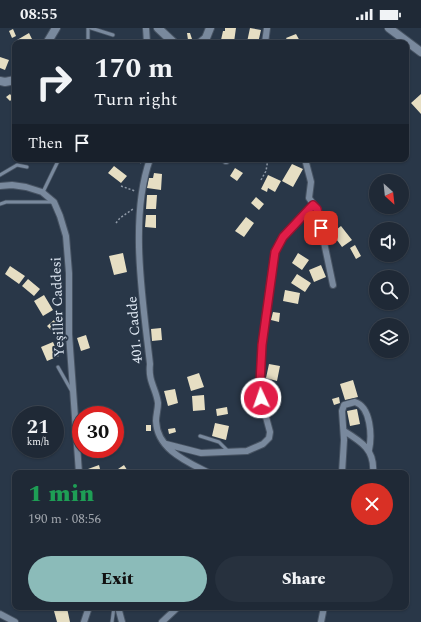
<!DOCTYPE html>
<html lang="en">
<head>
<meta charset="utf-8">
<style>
	body { margin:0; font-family:Spectral,serif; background:#27313e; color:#f1f3f6; height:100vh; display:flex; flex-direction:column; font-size:15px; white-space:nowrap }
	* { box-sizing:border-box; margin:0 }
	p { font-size:13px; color:#a1a6ad }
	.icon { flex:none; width:22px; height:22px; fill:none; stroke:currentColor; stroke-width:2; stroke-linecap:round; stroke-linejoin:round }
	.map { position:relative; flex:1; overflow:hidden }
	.side { position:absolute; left:12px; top:442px; width:397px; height:140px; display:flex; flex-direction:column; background:#1f2936; border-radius:8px; box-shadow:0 1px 3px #0004,0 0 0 1px #3c4551 }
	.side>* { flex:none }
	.guide { position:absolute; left:12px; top:12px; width:397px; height:122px; border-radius:8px; box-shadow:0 1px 3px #0004,0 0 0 1px #3c4551; background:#1f2936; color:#f1f3f6; overflow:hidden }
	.needle { width:26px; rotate:153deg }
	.tools { position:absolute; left:369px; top:146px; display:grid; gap:8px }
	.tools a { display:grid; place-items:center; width:40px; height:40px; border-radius:50%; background:#1f2936; box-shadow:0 1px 3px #0004,0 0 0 1px #3c4551; font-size:20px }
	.speed { position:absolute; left:12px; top:378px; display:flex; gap:8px; font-size:20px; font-weight:700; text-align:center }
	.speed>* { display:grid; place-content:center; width:52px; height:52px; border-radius:50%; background:#1f2936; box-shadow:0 1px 3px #0004,0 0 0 1px #3c4551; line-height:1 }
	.speed small { font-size:10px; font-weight:400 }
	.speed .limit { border:6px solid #d22; background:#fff; color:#111 }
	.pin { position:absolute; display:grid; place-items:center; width:34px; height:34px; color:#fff; margin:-17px; border-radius:8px; box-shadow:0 2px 6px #0006 }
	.me { position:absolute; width:44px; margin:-22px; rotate:357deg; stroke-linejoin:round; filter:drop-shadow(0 0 3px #0008) }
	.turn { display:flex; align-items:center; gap:14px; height:84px; padding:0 16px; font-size:18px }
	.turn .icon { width:52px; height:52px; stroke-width:2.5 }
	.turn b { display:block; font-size:28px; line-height:34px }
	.then { display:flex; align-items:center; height:38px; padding:0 16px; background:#0003; gap:8px; font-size:15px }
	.round { display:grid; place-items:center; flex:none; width:42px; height:42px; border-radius:21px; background:#27313e }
	.headline { display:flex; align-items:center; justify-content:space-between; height:68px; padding:0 16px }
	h1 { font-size:24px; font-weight:800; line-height:30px; color:#1e9e55 }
	.primary-button { display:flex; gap:8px; margin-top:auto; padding:8px 16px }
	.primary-button a { flex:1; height:46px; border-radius:24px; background:#8bbbb9; color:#111; font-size:16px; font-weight:800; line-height:46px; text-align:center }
	.primary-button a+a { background:#27313e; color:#f1f3f6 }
	.status { display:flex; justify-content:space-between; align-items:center; height:28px; padding:0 20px; background:#1f2936; direction:ltr }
	.status svg { height:11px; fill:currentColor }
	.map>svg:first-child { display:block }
	.building { fill:#e6dec3 }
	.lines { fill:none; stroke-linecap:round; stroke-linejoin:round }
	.service-casing { stroke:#475362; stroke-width:4.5 }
	.minor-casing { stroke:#475362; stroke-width:8 }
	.tertiary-casing { stroke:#475362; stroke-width:10 }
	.path { stroke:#8e99a7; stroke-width:1.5; stroke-dasharray:2 2; stroke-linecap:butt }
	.service { stroke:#79899d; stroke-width:3 }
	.minor { stroke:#79899d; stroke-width:6 }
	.tertiary { stroke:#79899d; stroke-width:8 }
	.route-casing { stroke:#92132f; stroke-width:10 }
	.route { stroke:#e11d48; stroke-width:7 }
	.labels { text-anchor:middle; stroke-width:4; stroke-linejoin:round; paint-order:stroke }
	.street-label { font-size:14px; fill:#e1eaf5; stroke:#293748 }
</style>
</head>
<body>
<div class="status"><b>08:55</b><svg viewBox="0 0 49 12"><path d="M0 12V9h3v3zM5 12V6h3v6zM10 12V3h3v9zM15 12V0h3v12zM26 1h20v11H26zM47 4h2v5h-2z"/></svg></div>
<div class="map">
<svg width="421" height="594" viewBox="0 0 421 594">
	<rect width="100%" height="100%" fill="#293748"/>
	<path class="building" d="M225 0H236L234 14 221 12 223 3H225Z
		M250 0 261 2 258 15 247 14Z
		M13 1 16 8 12 10 9 3Z
		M29 5 34 15H18L17 12Z
		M187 5H190L192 11 188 12Z
		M296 6 301 15H289L286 10Z
		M280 11 282 15H269Z
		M0 29 9 32 5 42 0 40Z
		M10 66 13 70 10 73 6 69Z
		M421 66V86L411 75Z
		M287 131H301L300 134Z
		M312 131H323L314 135Z
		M292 136 303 141 293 159 282 153Z
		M114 138 127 148 121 155 108 145Z
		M235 140 243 145 237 153 230 148Z
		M154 145 162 146 161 162 147 160 149 150H153Z
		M268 147 281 153 275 164 268 160 267 164 261 161Z
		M147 167H157L156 181H146Z
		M256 169 264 176 259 182 251 175Z
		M146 187H156V200L145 199Z
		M246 189 254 195 244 209 235 203Z
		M341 198 352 212 342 219 332 205Z
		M355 217 361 228 356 231 350 220Z
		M123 225 127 244 114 247 109 228Z
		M298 225 309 232 302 242 292 235Z
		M321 237 326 249 314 254 309 242Z
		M10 238 25 248 19 256 5 246Z
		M297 246 311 255 305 264 291 255Z
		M28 251 40 261 34 268 22 258Z
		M285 262 300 265 298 276 283 273Z
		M44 267 53 282 43 288 34 273Z
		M273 284 280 285 279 294 271 292Z
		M54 292 63 301 56 307 47 298Z
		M161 300 162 312 152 313 151 301Z
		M86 307 90 320 81 323 77 310Z
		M53 314 59 328 47 333 41 319Z
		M269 336 280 338 277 353 266 350Z
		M199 345 204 359 191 363 187 349Z
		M353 352 358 369 345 372 340 356Z
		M175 361 178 375 168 378 164 363Z
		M204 367 205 382 193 383 192 368Z
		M339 369 340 375 334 377 332 371Z
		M227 379 228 386 217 388 216 381Z
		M357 381 360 396 350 398 347 383Z
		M215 395 229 398 226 412 212 408Z
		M146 397H151V403H146Z
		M175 400 176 404 169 406 168 401Z
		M99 437 101 445H89L88 441Z
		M124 437 129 445H116L115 443Z
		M67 580 70 594H57L54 583Z"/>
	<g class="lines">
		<g class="service-casing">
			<path id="service" d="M91 0 113 7
				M88 15V0
				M0 147 17 137 27 139
				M43 164 59 131
				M0 176 6 174H52
				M58 339 71 362
				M200 408 219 414 229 424
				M120 584 123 579
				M112 594 114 579"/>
		</g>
		<g class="minor-casing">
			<path id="minor" d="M146 0 147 15
				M265 15 267 0
				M150 131C129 190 143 274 150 336 148 354 156 360 158 375 158 381 156 387 156 393 157 422 188 434 209 445
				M305 131 311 154 309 170 317 181 333 257
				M226 133V131
				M0 158 12 157 26 159 42 164 54 174 60 188 66 208 69 245V306L79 445
				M344 403C362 414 375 422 373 445
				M166 416 201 425 247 423 263 416 269 410 270 404 263 378 260 355 262 317 271 248 275 225 280 213 313 177
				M342 445 344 412 342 383 344 377 355 374C371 379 372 408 369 422
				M118 579 122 594
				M0 586 15 594
				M84 594 89 579
				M162 594 178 579
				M321 594 324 579"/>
		</g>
		<g class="tertiary-casing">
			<path id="tertiary" d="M158 0 174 15
				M389 0 421 24
				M47 15 56 0
				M200 15 206 10 210 0
				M0 53 5 54 15 52"/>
		</g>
		<path class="path" d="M132 131 142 135
			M261 152 266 143 268 131
			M121 158 135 163
			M116 195 120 190 133 181"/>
		<use href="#service" class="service"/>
		<use href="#minor" class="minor"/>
		<use href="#tertiary" class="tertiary"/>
	</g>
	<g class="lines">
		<g class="route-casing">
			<path id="route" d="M261 370 260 355 262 317 275 224 283 209 313 177 317 181 321 200"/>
		</g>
		<use href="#route" class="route"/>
	</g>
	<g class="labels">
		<g class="street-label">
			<text transform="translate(57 279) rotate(-92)" y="5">Yeşiller Caddesi</text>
			<text transform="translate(134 302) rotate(-95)" y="5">401. Cadde</text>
		</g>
	</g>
</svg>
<div class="tools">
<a><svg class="needle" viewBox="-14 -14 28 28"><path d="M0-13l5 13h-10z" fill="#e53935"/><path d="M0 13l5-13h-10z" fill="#a1a6ad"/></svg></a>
<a><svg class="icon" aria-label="sound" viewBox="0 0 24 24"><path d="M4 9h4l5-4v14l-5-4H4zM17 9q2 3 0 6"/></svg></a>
<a><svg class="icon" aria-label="search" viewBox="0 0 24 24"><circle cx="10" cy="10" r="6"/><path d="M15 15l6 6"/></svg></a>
<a><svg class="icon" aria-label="layers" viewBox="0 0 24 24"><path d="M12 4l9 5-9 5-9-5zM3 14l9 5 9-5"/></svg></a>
</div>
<div class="speed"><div>21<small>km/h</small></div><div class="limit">30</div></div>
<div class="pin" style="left:321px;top:200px;background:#d93025"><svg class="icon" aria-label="arrive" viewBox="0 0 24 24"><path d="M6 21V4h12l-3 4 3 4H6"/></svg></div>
<svg class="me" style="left:261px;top:370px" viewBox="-20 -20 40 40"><circle r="17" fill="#e11d48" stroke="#fff" stroke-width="3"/><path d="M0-11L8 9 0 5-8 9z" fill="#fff"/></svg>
<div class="guide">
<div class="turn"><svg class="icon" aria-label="right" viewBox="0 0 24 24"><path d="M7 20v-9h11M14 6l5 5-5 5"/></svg><div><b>170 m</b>Turn right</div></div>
<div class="then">Then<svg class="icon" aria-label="arrive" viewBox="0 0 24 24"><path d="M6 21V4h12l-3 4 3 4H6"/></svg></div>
</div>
<section class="side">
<div class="headline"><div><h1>1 min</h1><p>190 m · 08:56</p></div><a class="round" style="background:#d93025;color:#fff"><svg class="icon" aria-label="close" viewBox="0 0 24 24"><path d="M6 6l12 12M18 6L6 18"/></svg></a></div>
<div class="primary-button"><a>Exit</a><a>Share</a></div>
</section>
</div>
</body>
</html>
